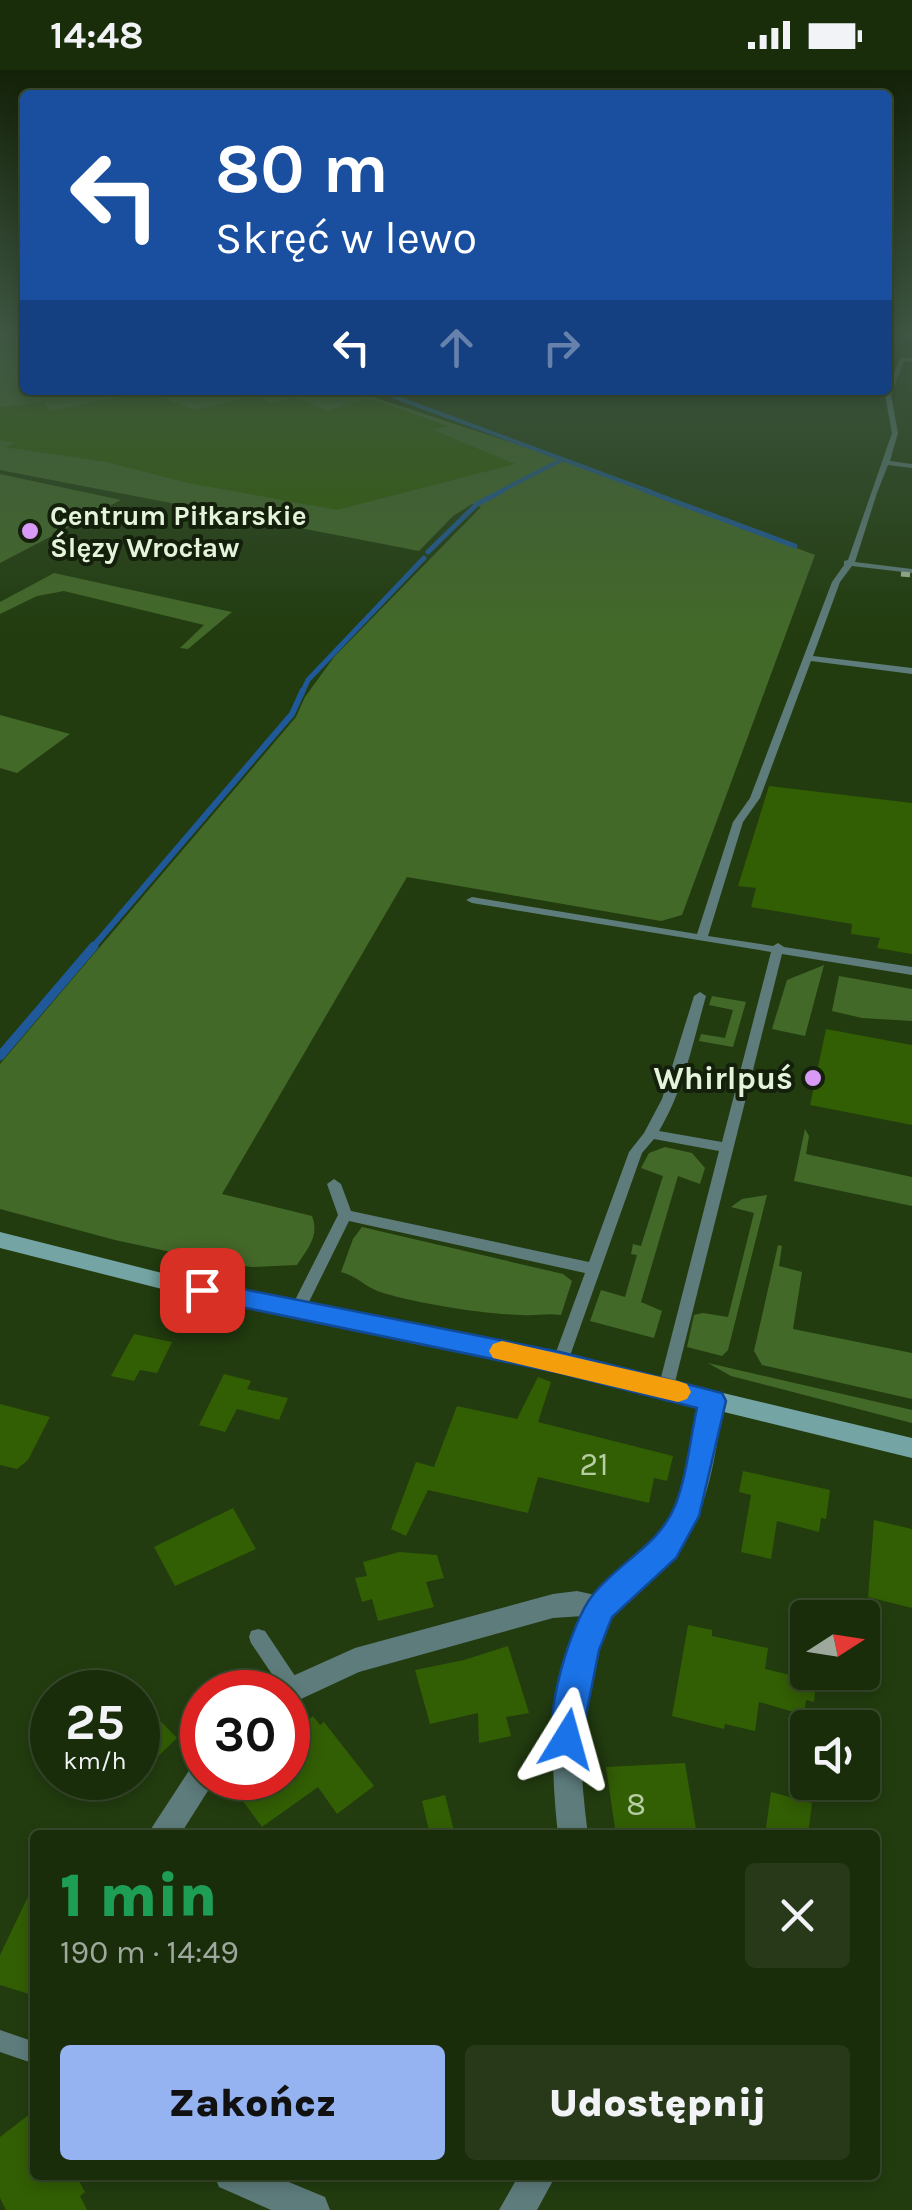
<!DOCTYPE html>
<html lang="pl">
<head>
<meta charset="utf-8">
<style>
	body { margin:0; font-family:Karla,sans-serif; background:#273919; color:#f1f3f6; height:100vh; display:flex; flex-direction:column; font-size:38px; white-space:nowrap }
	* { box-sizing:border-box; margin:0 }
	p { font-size:32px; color:#9fa89d }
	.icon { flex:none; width:55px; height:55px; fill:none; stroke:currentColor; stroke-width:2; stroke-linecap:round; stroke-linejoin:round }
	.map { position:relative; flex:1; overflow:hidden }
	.side { position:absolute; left:30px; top:1760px; width:850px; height:350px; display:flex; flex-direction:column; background:#1a2d0b; border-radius:10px; box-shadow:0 5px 15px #0003,0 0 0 2px #38492c }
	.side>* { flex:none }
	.banner { position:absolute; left:20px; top:20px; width:872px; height:305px; border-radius:10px; box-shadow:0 5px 15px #0003,0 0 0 2px #38492c; background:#1a4fa0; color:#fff; overflow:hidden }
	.needle { width:65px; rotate:78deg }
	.tools { position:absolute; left:790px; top:1530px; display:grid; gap:20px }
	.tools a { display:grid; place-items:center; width:90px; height:90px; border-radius:10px; background:#1a2d0b; box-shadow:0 5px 15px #0003,0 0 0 2px #38492c; font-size:50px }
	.speed { position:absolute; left:30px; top:1600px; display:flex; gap:20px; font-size:50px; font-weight:700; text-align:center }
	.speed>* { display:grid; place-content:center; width:130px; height:130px; border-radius:50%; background:#1a2d0b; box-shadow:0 5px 15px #0003,0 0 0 2px #38492c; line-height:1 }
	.speed small { font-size:25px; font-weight:400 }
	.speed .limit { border:15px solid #d22; background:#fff; color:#111 }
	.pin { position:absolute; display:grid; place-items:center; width:85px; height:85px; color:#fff; margin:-42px; border-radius:20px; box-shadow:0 5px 15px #0006 }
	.me { position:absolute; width:110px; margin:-55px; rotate:8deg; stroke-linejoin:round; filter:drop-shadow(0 0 8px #0008) }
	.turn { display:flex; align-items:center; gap:35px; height:210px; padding:0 30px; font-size:45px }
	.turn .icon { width:130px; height:130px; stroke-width:2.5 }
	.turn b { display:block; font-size:70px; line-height:85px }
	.lanes { display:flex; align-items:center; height:95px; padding:0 30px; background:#0003; justify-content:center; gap:50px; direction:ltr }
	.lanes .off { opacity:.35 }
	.round { display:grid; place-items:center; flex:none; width:105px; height:105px; border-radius:10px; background:#273919 }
	.head { display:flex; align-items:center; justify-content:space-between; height:170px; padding:0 30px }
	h1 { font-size:60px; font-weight:800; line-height:75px; color:#1e9e55 }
	.action { display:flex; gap:20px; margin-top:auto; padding:20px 30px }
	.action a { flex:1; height:115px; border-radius:10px; background:#95b2f1; color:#111; font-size:40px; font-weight:800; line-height:115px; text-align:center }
	.action a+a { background:#273919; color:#f1f3f6 }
	.status { display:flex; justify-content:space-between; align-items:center; height:70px; padding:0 50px; background:#1a2d0b; direction:ltr }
	.status svg { height:28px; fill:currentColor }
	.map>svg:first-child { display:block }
	.green { fill:#436929 }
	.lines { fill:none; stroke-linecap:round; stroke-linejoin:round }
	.stream-far3 { stroke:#1f599a; stroke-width:4 }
	.stream-far2 { stroke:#1f599a; stroke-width:5 }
	.stream-far1 { stroke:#1f599a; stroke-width:6 }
	.stream { stroke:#1f599a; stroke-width:9 }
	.river { fill:#1f599a; fill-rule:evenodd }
	.building { fill:#325e04 }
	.lane { fill:#5e7c7c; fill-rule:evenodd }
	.street { fill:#5e7c7c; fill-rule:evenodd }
	.secondary { fill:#74a5a4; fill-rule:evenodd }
	.rail { stroke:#a2b696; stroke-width:5; stroke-dasharray:9 5; stroke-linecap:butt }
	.route { fill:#1a73e8; stroke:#114b97; stroke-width:2.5 }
	.slow { fill:#f59e0b }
	.poi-dot { fill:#d99af7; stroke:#141f0c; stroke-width:4 }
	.labels { text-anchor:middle; stroke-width:8; stroke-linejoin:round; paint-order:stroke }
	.far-poi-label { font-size:28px; font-weight:bold; fill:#e3f4da; stroke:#141f0c; text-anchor:start }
	.poi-label { font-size:32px; font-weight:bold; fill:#e3f4da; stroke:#141f0c; text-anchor:end }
	.near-number-label { font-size:32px; fill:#b7cea4 }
</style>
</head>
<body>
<div class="status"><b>14:48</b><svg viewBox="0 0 49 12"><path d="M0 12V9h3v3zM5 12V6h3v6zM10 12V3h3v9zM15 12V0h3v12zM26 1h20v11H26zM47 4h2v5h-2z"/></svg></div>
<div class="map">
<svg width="912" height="2140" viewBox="0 0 912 2140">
	<rect width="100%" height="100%" fill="#223c0f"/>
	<path class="green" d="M0 263H25V320L335 323 373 327 562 389 815 485 682 845 661 851 407 807 222 1124 312 1146C320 1166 307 1179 297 1195L252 1197 227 1194 115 1170 0 1139V994L296 647 305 627 334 587 481 437 472 434 453 446 419 481 0 400Z
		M0 404 121 430 0 493Z
		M54 503 232 542 188 579 180 578 204 555 64 521 37 526 0 544V532Z
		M0 645 70 664 17 703 0 698Z
		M824 895 805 966 772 959 787 910Z
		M839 906 912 919V951L862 948 832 941Z
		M712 926 746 932 733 977 699 971 701 964 725 968 733 940 709 935Z
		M805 1059 809 1066 806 1084 912 1107V1136L794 1111Z
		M665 1077 692 1083 705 1098 700 1114 678 1106 641 1232 662 1241 654 1268 590 1251 601 1220 625 1227 637 1185 631 1184 633 1174 641 1176 663 1106 641 1098 649 1083Z
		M767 1125 728 1280 722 1286 687 1277 694 1245 703 1243 728 1247 754 1143 731 1137 742 1129Z
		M362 1157 563 1204 572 1211 561 1245C547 1243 536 1246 522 1245 483 1244 421 1234 383 1223 367 1219 358 1206 341 1202L353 1169Z
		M778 1175 782 1176 779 1196 802 1202 793 1259 912 1283V1329L762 1295 754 1281Z
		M708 1293 912 1340V1353L731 1306Z"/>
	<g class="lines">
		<path class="stream-far3" d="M200 320H234
			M376 320 651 422
			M499 422 563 389"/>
		<path class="stream-far2" d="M644 420 795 476
			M428 482 477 434 504 420
			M302 623 308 610 424 488"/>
		<path class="stream-far1" d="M92 878 292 644 303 620"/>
		<path class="stream" d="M0 986 94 876"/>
		<path class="river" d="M888 263H912V273L888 268Z"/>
	</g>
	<path class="building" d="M145 321 194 340 255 326 271 333 296 327 328 341 368 328 448 356 433 360 515 394 337 440 188 413 106 392 5 377 16 373 0 370V337L45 332 49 340H55Z
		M769 716 912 733V884L877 878 880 868 851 864 852 854 751 837 756 818 738 816Z
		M826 959 912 975V1055L810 1035Z
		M134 1264 172 1272 157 1303 140 1300 134 1311 111 1306Z
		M224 1304 251 1311 247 1319 288 1328 279 1350 237 1339 225 1362 199 1355Z
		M538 1307 551 1312 538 1352 673 1386 667 1411 654 1408 649 1433 538 1407 528 1443 428 1420 406 1466 391 1459 416 1392 434 1397 457 1336 517 1349Z
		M0 1334 50 1347 28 1390 17 1399 0 1395Z
		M743 1401 830 1420 826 1449 821 1448 819 1462 777 1451 771 1489 741 1482 751 1425 739 1422Z
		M233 1438 256 1479 175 1516 154 1477Z
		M874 1450 912 1459V1538L868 1527Z
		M399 1482 437 1485 444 1508 426 1512 434 1537 378 1551 372 1529 362 1532 355 1508 367 1506 363 1492Z
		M688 1555 712 1560V1566L768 1578 765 1599 816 1611 814 1632 806 1630 804 1645 759 1632 755 1661 725 1654 724 1659 672 1646Z
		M508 1576 529 1643 506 1647 511 1666 479 1673 478 1643 430 1654 415 1600 464 1590Z
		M138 1628 177 1668 138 1706Z
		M313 1646 320 1655 324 1652 374 1716 337 1744 318 1717 262 1757 234 1719 250 1708H288V1678L300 1669 294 1661Z
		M685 1693 697 1765H616L606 1697Z
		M771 1722 812 1733 808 1765H765Z
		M445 1725 454 1761 430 1765 422 1731Z
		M35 1812V1910L29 1924 0 1915V1885Z
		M35 2040V2105H76L85 2122 80 2126 87 2140H6L0 2128V2067Z"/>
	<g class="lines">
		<path class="lane" d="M900 288H912V292L904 291 891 325 898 363 890 391 912 394V398L888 395 877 423 855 492 912 499V503L852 496 840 512 813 586 912 598V604L811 591 760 728 743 752 708 866 773 876 778 873 784 877 912 897V905L782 884 672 1324 666 1325 660 1324 658 1319 719 1081 654 1069 642 1083 566 1297 560 1299 554 1297 552 1293 585 1203 349 1151 303 1244H293L290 1240 338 1145 327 1114 334 1109 341 1114 351 1141 589 1192 629 1082 644 1063 662 1029 694 926 700 922 706 926C693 972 684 1019 659 1061L722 1072 771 882 472 833 466 830 472 827 697 864 733 752 750 728 832 512 844 495V491L848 490 892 363 885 325Z
			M258 1559 265 1561 299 1612 302 1618 299 1624 292 1627 284 1622 251 1573 249 1567 251 1561Z
			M0 1960 35 1972V1994L0 1982Z"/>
		<path class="street" d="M712 1322 720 1324 724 1331C715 1385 709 1446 672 1490 653 1511 625 1522 610 1547 572 1611 579 1695 588 1765H558C550 1691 548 1615 583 1546L553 1548 359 1602 288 1635V1622H273L277 1613 355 1578 553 1524 577 1521 595 1525C612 1504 637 1493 654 1473 687 1434 691 1379 700 1331L704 1324Z
			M202 1692V1708H216L180 1765H147L192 1696Z
			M214 2105H272L325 2127 330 2140H271L219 2117Z
			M519 2105H556L537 2140H499Z"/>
		<path class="secondary" d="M0 1162 170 1205 560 1284 912 1368V1388L560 1302 170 1221 0 1178Z"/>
		<path class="rail" d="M901 504 912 505"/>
	</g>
	<linearGradient id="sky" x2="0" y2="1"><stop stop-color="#132108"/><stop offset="0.47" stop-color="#3e5642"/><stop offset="1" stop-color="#3e5642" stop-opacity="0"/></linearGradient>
	<rect width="912" height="563" fill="url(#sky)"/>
	<path class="route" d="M202 1211 560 1282 722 1323 726 1331 699 1446 676 1488 612 1547 599 1580 579 1680 567 1685 555 1680C542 1648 571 1553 592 1526 618 1492 658 1477 675 1436 687 1406 690 1369 697 1338L560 1303 193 1227 189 1220 193 1213Z"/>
	<path class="slow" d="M502 1271 678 1311 687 1314 691 1322 687 1329 678 1332 493 1288 489 1281 493 1274Z"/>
	<g class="poi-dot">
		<circle cx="30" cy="461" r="10"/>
		<circle cx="813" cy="1008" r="10"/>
	</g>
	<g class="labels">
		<g class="far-poi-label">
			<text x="50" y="455">Centrum Piłkarskie<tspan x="50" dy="32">Ślęzy Wrocław</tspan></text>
		</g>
		<g class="poi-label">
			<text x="793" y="1019">Whirlpuś</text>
		</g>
		<g class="near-number-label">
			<text x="594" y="1405">21</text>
			<text x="636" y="1745">8</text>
		</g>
	</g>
</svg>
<div class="tools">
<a><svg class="needle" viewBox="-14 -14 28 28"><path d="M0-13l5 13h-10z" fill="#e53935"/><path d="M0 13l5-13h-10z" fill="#9fa89d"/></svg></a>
<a><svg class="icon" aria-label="sound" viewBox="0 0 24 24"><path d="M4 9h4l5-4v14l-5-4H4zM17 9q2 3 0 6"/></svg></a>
</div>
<div class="speed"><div>25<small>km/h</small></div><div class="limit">30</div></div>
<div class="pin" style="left:202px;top:1220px;background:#d93025"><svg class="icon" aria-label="arrive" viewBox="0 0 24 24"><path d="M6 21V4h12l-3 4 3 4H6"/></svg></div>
<svg class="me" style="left:567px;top:1669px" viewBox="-20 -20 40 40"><path d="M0-17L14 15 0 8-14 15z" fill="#1a73e8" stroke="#fff" stroke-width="4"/></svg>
<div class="banner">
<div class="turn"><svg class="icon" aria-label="left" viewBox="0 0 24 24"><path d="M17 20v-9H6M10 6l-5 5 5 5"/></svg><div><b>80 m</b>Skręć w lewo</div></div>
<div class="lanes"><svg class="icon" aria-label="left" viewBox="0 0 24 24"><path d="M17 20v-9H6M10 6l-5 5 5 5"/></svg><svg class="icon off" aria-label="ahead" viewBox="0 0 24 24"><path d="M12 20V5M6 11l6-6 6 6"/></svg><svg class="icon off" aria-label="right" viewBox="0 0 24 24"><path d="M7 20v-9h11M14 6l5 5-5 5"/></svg></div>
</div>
<section class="side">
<div class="head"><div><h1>1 min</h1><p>190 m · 14:49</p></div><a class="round"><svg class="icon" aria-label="close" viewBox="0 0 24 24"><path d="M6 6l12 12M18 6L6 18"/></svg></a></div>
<div class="action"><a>Zakończ</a><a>Udostępnij</a></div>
</section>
</div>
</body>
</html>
